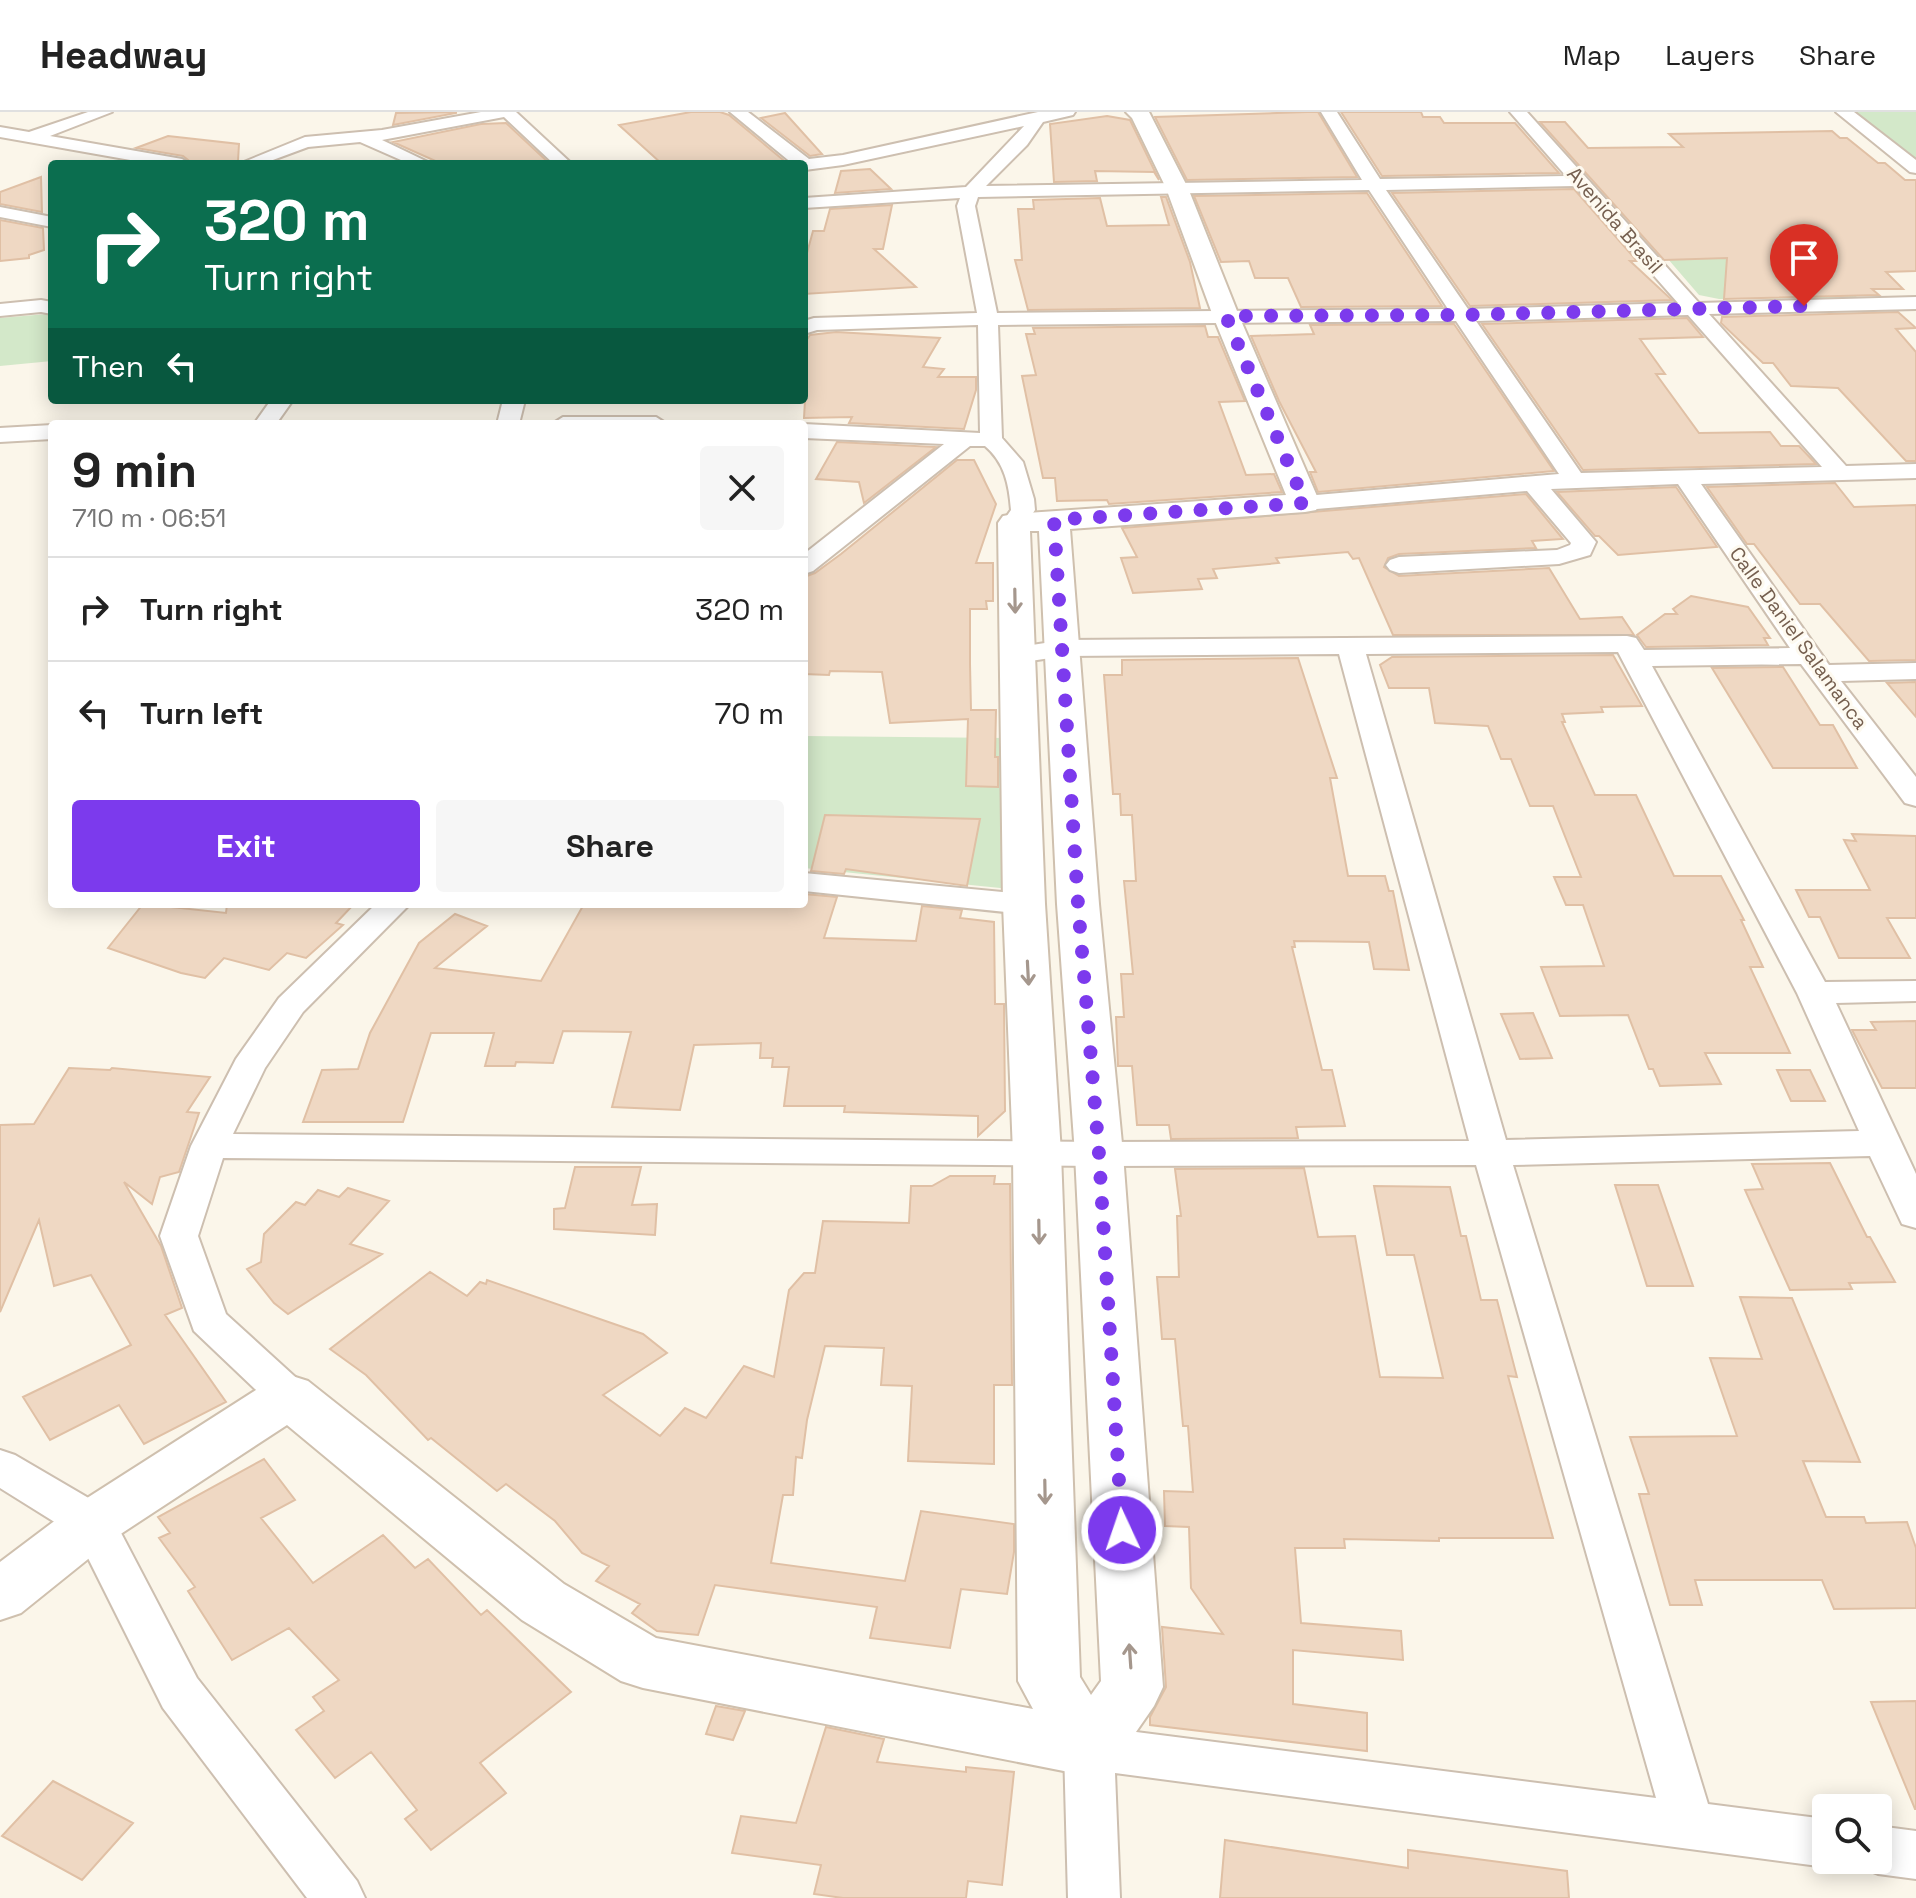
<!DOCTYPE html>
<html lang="en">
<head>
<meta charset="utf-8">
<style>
	body { margin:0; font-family:"Space Grotesk",sans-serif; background:#f6f6f6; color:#222; height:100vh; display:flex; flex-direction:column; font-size:30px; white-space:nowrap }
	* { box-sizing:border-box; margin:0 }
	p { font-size:26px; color:#767676 }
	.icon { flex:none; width:44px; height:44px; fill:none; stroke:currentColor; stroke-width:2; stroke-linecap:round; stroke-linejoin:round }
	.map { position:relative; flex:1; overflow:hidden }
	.details { position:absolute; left:48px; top:308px; width:760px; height:488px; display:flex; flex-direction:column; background:#fff; border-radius:8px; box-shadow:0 4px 20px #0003 }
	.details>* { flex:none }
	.top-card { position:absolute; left:48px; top:48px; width:760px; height:244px; border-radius:8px; box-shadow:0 4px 20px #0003; background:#0b6e4f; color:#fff; overflow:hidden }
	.controls { position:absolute; left:1812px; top:1682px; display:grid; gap:16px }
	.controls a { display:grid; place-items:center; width:80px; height:80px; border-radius:8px; background:#fff; box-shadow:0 4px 20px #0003; font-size:40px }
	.pin { position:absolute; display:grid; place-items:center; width:68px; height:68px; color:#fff; margin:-82px -34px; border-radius:50% 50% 50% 0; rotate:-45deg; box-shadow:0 0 8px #0007 }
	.pin .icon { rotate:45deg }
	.me { position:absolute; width:88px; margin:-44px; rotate:357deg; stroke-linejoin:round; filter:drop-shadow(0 0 6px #0008) }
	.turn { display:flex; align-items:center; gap:28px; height:168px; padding:0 24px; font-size:36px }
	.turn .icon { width:104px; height:104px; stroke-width:2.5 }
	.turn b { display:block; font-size:56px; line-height:68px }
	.then { display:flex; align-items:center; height:76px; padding:0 24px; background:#0003; gap:16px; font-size:30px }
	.round { display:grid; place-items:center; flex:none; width:84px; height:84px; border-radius:8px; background:#f6f6f6 }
	.headline { display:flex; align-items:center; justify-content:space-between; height:136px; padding:0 24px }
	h1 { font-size:48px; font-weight:600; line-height:60px }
	.button { display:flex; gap:16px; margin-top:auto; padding:16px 24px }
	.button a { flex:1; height:92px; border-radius:8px; background:#7c3aed; color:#fff; font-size:32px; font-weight:600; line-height:92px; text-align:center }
	.button a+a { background:#f6f6f6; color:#222 }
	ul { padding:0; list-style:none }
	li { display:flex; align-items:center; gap:24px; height:104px; padding:0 24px; border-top:2px solid #e0e0e0 }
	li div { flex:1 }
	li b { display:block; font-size:30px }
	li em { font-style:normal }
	header { display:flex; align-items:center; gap:48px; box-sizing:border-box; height:112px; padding:0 40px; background:#fff; border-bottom:2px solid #e0e0e0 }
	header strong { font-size:38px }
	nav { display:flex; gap:44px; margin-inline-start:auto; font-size:28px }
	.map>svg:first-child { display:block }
	.green { fill:#d3e8c9 }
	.building { fill:#efd8c3; stroke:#e0c0a5; stroke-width:2 }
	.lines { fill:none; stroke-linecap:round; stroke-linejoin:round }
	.street-casing { stroke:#cdbfb0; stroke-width:4 }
	.secondary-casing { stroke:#cfc0ae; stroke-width:4 }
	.street { fill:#fff; fill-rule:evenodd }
	.secondary { fill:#fff; fill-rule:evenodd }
	.oneway { stroke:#a5978d }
	.route { stroke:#7c3aed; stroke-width:14; stroke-dasharray:0 25.2 }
	.labels { text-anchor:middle; stroke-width:6; stroke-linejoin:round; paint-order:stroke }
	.far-street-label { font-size:20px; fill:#755f4f; stroke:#fefaf0 }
</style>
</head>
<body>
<header>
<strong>Headway</strong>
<nav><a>Map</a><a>Layers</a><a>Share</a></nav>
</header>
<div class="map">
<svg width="1916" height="1786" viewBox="0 0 1916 1786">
	<rect width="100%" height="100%" fill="#fbf6ea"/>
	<path class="green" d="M1852 0H1916V48Z
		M1814 144 1858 186 1719 187 1699 183 1668 147Z
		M47 202 52 203V249L0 254V206Z
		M804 624 1006 626 1010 777 804 756Z"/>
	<path class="building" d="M456 0V1L393 13 396 1Z
		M691 0H720L729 3 788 52H662L619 13Z
		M1307 0H1318L1357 65 1187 68 1155 5Z
		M1341 0H1421L1423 5H1440L1444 11H1515L1559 61 1382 64Z
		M785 1 822 42 810 44 761 6Z
		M1107 4 1130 8 1159 68 1154 60 1095 59 1097 69 1054 70 1050 12Z
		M1540 10H1565L1588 36 1683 35 1669 22 1832 19 1840 26H1847L1878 51H1885L1905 68H1916V159L1886 160 1903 177H1872L1879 183 1724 187 1727 146 1664 148Z
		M506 11 550 52H442L393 30 481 12Z
		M168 24 239 32 238 49 236 52H193L183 44 136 36Z
		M870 57 891 77 835 81 841 59Z
		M41 65 42 100 0 92V80Z
		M1574 77 1637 149H1630L1672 188 1470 194 1392 81Z
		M1367 81 1442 194 1301 195 1288 166H1255L1249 149 1221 150 1194 84Z
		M1161 85H1166L1190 150 1200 196 1028 198 1015 148H1022L1018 97H1034L1033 88 1100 86 1107 114 1169 113Z
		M892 93 883 137H874L916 175 804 182V152L813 119H824L830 97Z
		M0 108 43 116 44 138 29 143V146L0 149Z
		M1898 200 1916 216 1896 217 1916 240V349H1906L1838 276 1791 274 1773 251H1763L1721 211 1722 205Z
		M1687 206 1703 225 1640 227 1665 262H1656L1699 321 1770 320 1781 334H1799L1816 352 1583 358 1482 212Z
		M1454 212 1554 359 1318 380 1310 360H1316L1279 289 1251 224 1314 222 1310 213Z
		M1205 214 1208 225H1218L1245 289 1219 290 1246 363 1274 362 1282 380 1109 392 1107 388 1057 389 1055 366H1043L1022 264 1036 263 1026 222H1035L1033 216Z
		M836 220 940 226 923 255 944 257 938 265H976V278L964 317 849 311 852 305 804 306 806 271H804V232L810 223Z
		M837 330 936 335 864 391 859 370 816 367Z
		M957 348H974L996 392 976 451H993V489H986L987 497H970V552L971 598H996L995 645H998V675L966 674 968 607 890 611 882 560 830 559 829 563 804 562V465L815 461 841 442Z
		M1835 371 1854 395 1916 393V548L1869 549 1820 492H1800L1754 432H1747L1707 375Z
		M1676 375 1717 435 1618 443 1599 424H1595L1557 380Z
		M1526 382 1563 427 1532 429 1536 436 1399 442 1388 446 1384 455 1399 464 1549 456 1580 507 1622 505 1634 523H1393L1359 446 1353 447 1348 440 1276 446 1279 451 1213 457 1217 466 1198 467 1202 477 1133 481 1121 446 1137 445 1122 416Z
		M1691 484 1748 495 1770 526H1764L1768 533 1646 535 1637 523 1665 502H1677L1673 497Z
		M1613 543 1642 594 1601 595 1603 600 1562 602 1565 610H1562L1595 683H1636L1674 764H1721L1744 808H1741L1763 855H1750L1790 941H1705L1721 972 1660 974 1653 957H1649L1628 903 1560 904 1541 855 1604 854 1583 793H1566L1554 765H1581L1553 694H1530L1511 647H1501L1488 614 1435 611 1429 576H1389L1380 553 1392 545Z
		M1298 546 1337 666H1330L1348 764H1385L1389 779H1393L1409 858 1374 857 1369 830 1294 829 1295 835H1292L1322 958H1332L1345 1014 1296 1015 1298 1026 1171 1027 1169 1013H1137L1132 954H1118L1116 905H1124L1121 862H1133L1124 769H1136L1132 703H1121L1120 682H1113L1104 563H1122V548Z
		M1783 555 1820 613H1833L1857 656H1773L1712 556Z
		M1916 570V605L1887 571Z
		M825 703 980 707 967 774 846 757 844 762 811 759Z
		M1852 722 1916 724V806H1887L1910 846H1839L1820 805H1809L1796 778H1870L1844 728 1856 729Z
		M804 782 837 785 824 826 916 829 922 794 962 798 960 806 994 810 995 892H1004L1005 999 978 1024V1004L844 1000 845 994H784L789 955H772L773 946H760L761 931 694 933 680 998 612 995 631 920 563 919 553 951 516 950 515 954H485L494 921H431L403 1010H303L322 958 358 957 370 921 419 831 455 802 487 814 435 856 541 869 584 792H804Z
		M143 792 226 801 227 792H354L336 811 343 813 306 846 287 841 269 858 224 846 205 866 181 861 108 836Z
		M1533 901 1552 946 1520 947 1501 902Z
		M1916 909V976H1882L1852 918H1876L1871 910Z
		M69 956 110 958 112 956 210 965 187 1000 199 1001 179 1060 160 1065 152 1092 124 1070 161 1134 182 1196 165 1203 226 1290 144 1332 119 1293 50 1328 23 1285 131 1233 91 1163 54 1174 39 1108 0 1200V1013L34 1012Z
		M1777 958H1810L1825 989H1791Z
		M1830 1051 1867 1125H1870L1895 1170 1849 1171 1852 1177 1790 1178 1745 1078 1763 1077 1752 1052Z
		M575 1055H641L632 1093 657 1092 655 1123 554 1117V1097L565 1096Z
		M1304 1056 1318 1125 1355 1124 1380 1265 1443 1266 1414 1143H1387L1374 1074 1450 1075 1461 1124H1466L1481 1188H1497L1517 1265 1508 1264 1553 1426H1439V1429L1344 1427 1345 1436H1295L1301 1511 1401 1519 1403 1548 1293 1538V1592L1367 1601V1639L1150 1613V1605L1166 1575 1162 1515 1223 1522 1191 1476 1189 1415 1165 1414 1164 1379 1193 1380 1188 1314H1183L1175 1227H1162L1157 1165H1179L1177 1104H1181L1175 1057Z
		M950 1064H995L994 1072H1010L1012 1273H994V1352L908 1349 912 1274 881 1273 884 1236 825 1234 807 1308 802 1346 796 1345 793 1383H783L771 1451 905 1469 921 1399 1014 1412V1440L1007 1482 961 1477 950 1536 870 1526 877 1495 715 1473 698 1523 657 1519 632 1501 640 1492 596 1469 609 1454 582 1441 555 1409 506 1372 497 1379 431 1326 428 1328 366 1263 330 1237 430 1160 467 1184 480 1170 486 1172 487 1168 643 1222 667 1241 603 1283 660 1324 685 1296 706 1306 744 1254 774 1265 789 1178 804 1161H815L823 1109 909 1111 911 1074H932Z
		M1615 1073H1658L1693 1174H1647Z
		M348 1076 389 1089 350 1132 382 1142 288 1202 274 1191 247 1157 261 1150 264 1122 296 1090 305 1093 318 1078 339 1085Z
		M1740 1185 1792 1186 1860 1350 1803 1349 1826 1405H1864L1866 1411 1907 1410 1916 1436V1496L1834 1497 1822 1468H1695L1702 1493H1670L1639 1382H1649L1630 1325 1737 1324 1710 1246 1762 1247Z
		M264 1347 295 1388 261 1406 313 1471 383 1423 415 1456 428 1447 481 1503 487 1498 571 1580 480 1651 506 1681 431 1738 405 1707 417 1698 371 1640 335 1666 296 1618 324 1599 313 1585 339 1568 289 1516 232 1548 188 1479 195 1475 159 1426 170 1421 158 1405Z
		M1916 1589V1697H1915L1871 1590Z
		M716 1594 745 1599 733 1628 706 1622Z
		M826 1615 884 1627 877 1650 966 1660V1655L1014 1660 1002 1773 968 1769 966 1786H843L814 1782 821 1753 732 1741 741 1704 796 1711Z
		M53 1669 133 1711 82 1768 2 1724Z
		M1225 1728 1408 1756V1738L1567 1759 1569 1786H1220Z"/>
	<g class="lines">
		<g class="street-casing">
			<path id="street" d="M88 0H112L50 24 182 47 190 52H153L0 25V15L29 20Z
				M481 0H516L572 52H554L504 5 382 28 432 52H410L360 30 308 35 262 52H239L305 25 382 18Z
				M730 0H748L809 47 843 43 1038 0H1075L1073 3 1043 10 1027 33 986 74 1362 68 1321 0H1337L1380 67 1566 64 1510 0H1527L1699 191 1916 185V197L1709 202 1846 354 1916 352V366L1701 372 1829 553 1916 551V567L1841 569 1916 665V694L1905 691 1801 552 1652 554 1825 870 1916 869V889L1836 891 1916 1062V1116L1902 1112 1870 1044 1513 1053 1708 1692 1826 1707V1748H1843L1826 1755 1115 1661 1120 1786H1068L1064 1636 1072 1621 1089 1614 1656 1686 1476 1053 1099 1054 223 1046 198 1124 226 1202 304 1273 310 1284 304 1295 289 1300 274 1295 194 1219 160 1124 191 1034 236 947 279 886 376 792H410L303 900 265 956 233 1022 1099 1030 1469 1029 1339 542 1064 544 1017 551 1007 549 1004 543 1007 537 1064 528 1627 524 1636 526 1644 538 1790 536 1678 372 1551 377 1596 430 1590 443 1559 452 1399 461 1390 458 1386 453 1390 448 1399 445 1557 438 1570 433 1571 431 1527 379 1305 398 1297 396 1293 391 1297 386 1305 384 1559 362 1456 209 998 213 1002 326 1023 350 1034 387 1035 398 1023 416H1005L1002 411 1011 398C1009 373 1005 351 985 334H970L813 459 804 462V442L944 332 804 326V312L980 321 978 213 817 218 804 222V209L814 206 977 201 957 94 960 86 804 96V86L966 75 1024 14 843 53 805 58 804 52H793ZM1575 74 1678 191 1468 197 1386 78ZM1369 78 1448 197 997 201 975 94 978 85ZM1688 203 1822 355 1581 361 1476 209ZM1618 540 1797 881 1859 1019 1506 1028 1366 542Z
				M1836 0H1854L1916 48V61L1910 60Z
				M0 95 52 105V115L0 105Z
				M41 188 52 190V202L41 200 0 204V192Z
				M271 288H293L276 312H254Z
				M503 288H525L519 312H497Z
				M563 305H656L667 312H552Z
				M52 313V327L0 330V316Z
				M804 761 1024 782 1035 785 1040 792 1035 799 1024 802 804 779Z
				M0 1338 15 1343 109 1398 197 1566 357 1769 365 1786H307L163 1596 77 1424 0 1376Z
				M1878 1714 1916 1719V1767L1878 1762 1860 1755 1857 1748H1878Z"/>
		</g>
		<g class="secondary-casing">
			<path id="secondary" d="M1126 0H1149L1188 76 1239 204 1320 391 1316 398 1305 400 1070 417 1099 792 1123 1042 1163 1575 1154 1594 1111 1656 1089 1664 643 1576 621 1569 522 1508 287 1313 113 1427 21 1501 0 1508V1450L73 1395 270 1269 289 1263 308 1269 564 1472 656 1526 1033 1597 1018 1569 1013 1041 1003 792 998 411 1003 404 1014 402 1286 383 1213 204 1166 76 1132 6ZM1030 419H1039L1057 792 1075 1042 1101 1569 1091 1583 1080 1565 1061 1041 1045 792Z"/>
		</g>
		<use href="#street" class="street"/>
		<use href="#secondary" class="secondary"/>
	</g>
	<defs><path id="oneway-shaft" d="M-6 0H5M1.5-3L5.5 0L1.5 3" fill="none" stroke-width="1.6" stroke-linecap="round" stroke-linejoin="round" transform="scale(2)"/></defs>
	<g class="oneway">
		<use href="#oneway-shaft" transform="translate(1015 489) rotate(89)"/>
		<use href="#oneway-shaft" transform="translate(1028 861) rotate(87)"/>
		<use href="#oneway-shaft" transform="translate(1039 1120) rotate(89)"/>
		<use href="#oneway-shaft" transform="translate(1045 1380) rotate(89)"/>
		<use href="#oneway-shaft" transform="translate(1130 1544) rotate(-94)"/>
	</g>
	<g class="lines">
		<path class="route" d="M1122 1418 1099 1042 1078 792 1054 408 1305 391 1226 204 1461 203 1804 194"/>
	</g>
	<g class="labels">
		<g class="far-street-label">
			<text transform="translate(1615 108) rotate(49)" y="7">Avenida Brasil</text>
			<text transform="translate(1799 526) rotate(54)" y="7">Calle Daniel Salamanca</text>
		</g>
	</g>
</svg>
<div class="controls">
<a><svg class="icon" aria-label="search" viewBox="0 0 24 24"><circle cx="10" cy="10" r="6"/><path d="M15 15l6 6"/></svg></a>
</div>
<div class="pin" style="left:1804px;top:194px;background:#d93025"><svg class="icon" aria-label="arrive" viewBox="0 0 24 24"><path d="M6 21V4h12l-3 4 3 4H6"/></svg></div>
<svg class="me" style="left:1122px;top:1418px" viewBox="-20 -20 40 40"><circle r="17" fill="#7c3aed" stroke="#fff" stroke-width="3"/><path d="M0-11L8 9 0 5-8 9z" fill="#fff"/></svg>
<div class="top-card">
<div class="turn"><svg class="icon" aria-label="right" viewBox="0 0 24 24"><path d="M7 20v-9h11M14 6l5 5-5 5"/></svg><div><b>320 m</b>Turn right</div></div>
<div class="then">Then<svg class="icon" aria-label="left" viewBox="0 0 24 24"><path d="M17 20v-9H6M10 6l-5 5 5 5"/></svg></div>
</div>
<section class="details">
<div class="headline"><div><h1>9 min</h1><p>710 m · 06:51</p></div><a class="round"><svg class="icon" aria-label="close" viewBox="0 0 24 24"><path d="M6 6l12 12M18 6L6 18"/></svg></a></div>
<ul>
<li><svg class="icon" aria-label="right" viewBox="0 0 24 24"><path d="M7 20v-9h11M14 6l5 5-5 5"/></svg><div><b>Turn right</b></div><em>320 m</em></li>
<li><svg class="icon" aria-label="left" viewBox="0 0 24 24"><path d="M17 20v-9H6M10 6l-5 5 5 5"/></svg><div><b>Turn left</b></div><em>70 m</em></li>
</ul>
<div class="button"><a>Exit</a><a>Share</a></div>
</section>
</div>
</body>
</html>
